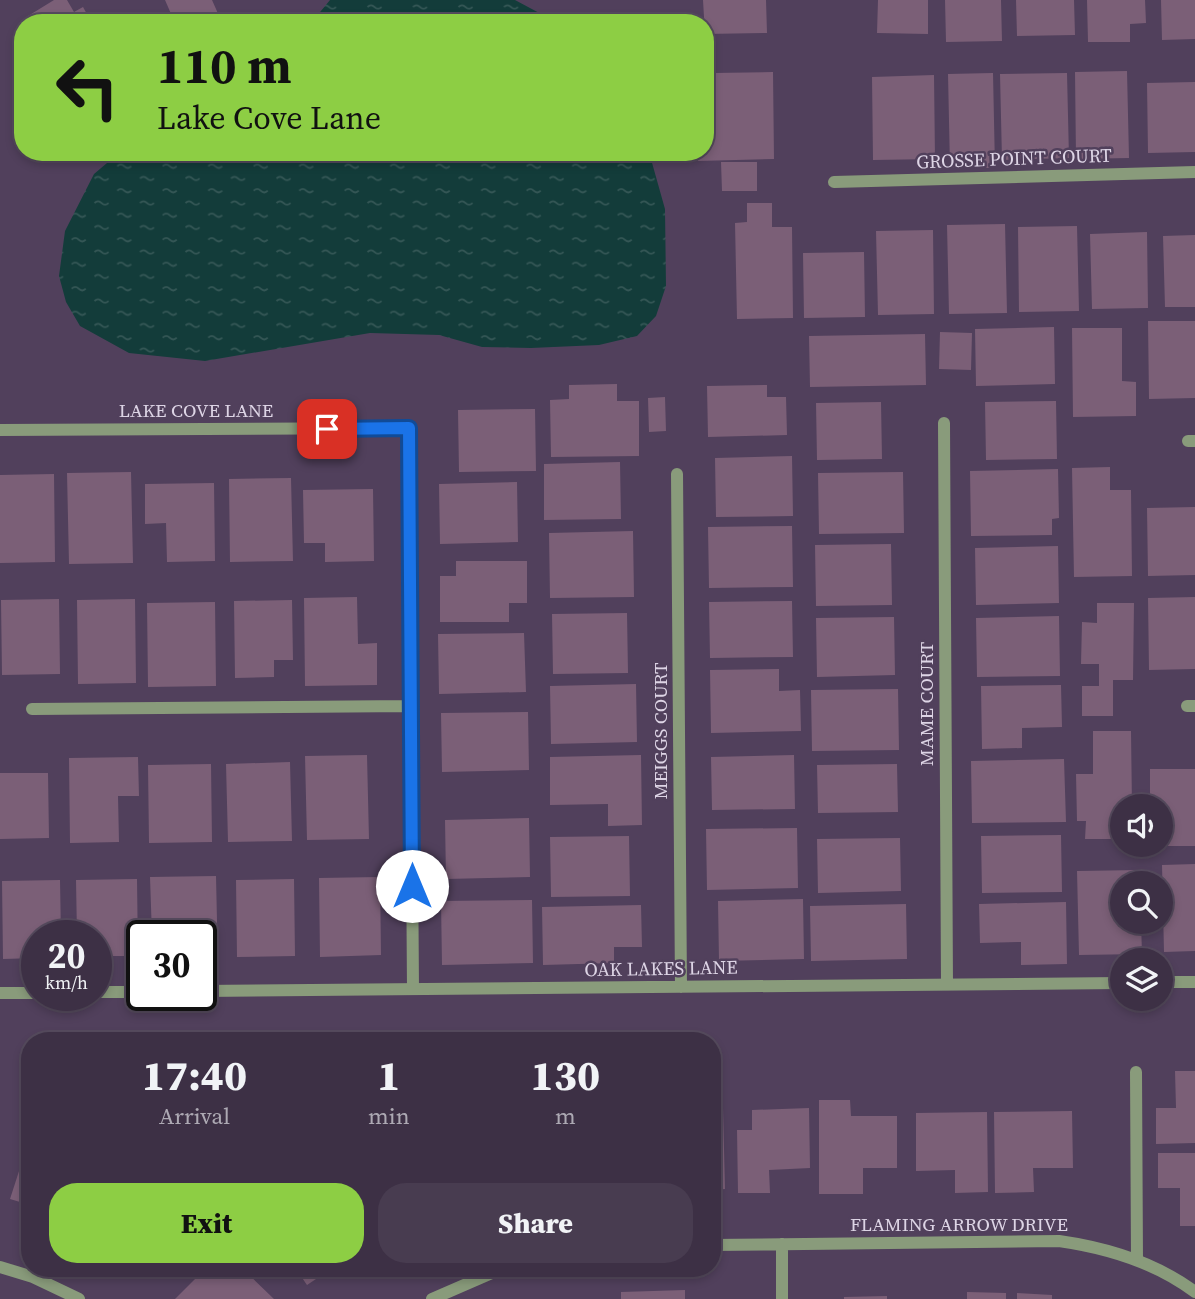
<!DOCTYPE html>
<html lang="en">
<head>
<meta charset="utf-8">
<style>
	body { margin:0; font-family:"Source Serif 4",serif; background:#483c50; color:#f1f3f6; height:100vh; display:flex; flex-direction:column; font-size:26px; white-space:nowrap }
	* { box-sizing:border-box; margin:0 }
	p { font-size:23px; color:#ada9b3 }
	.icon { flex:none; width:38px; height:38px; fill:none; stroke:currentColor; stroke-width:2; stroke-linecap:round; stroke-linejoin:round }
	.map { position:relative; flex:1; overflow:hidden }
	.sheet { position:absolute; left:21px; top:1032px; width:700px; height:245px; display:flex; flex-direction:column; background:#3d3045; border-radius:28px; box-shadow:0 4px 10px #0003,0 0 0 2px #564b5e }
	.sheet>* { flex:none }
	.top-card { position:absolute; left:14px; top:14px; width:700px; height:147px; border-radius:28px; box-shadow:0 4px 10px #0003,0 0 0 2px #564b5e; background:#8dce44; color:#111; overflow:hidden }
	.buttons { position:absolute; left:1110px; top:794px; display:grid; gap:14px }
	.buttons a { display:grid; place-items:center; width:63px; height:63px; border-radius:50%; background:#3d3045; box-shadow:0 4px 10px #0003,0 0 0 2px #564b5e; font-size:35px }
	.speed { position:absolute; left:21px; top:920px; display:flex; gap:14px; font-size:35px; font-weight:700; text-align:center }
	.speed>* { display:grid; place-content:center; width:91px; height:91px; border-radius:50%; background:#3d3045; box-shadow:0 4px 10px #0003,0 0 0 2px #564b5e; line-height:1 }
	.speed small { font-size:18px; font-weight:400 }
	.speed .limit { border:4px solid #111; border-radius:10px; background:#fff; color:#111 }
	.pin { position:absolute; display:grid; place-items:center; width:60px; height:60px; color:#fff; margin:-30px; border-radius:14px; box-shadow:0 4px 10px #0006 }
	.me { position:absolute; width:77px; margin:-38px; rotate:0deg; stroke-linejoin:round; filter:drop-shadow(0 0 5px #0008) }
	.turn { display:flex; align-items:center; gap:24px; height:147px; padding:0 28px; font-size:32px }
	.turn .icon { width:91px; height:91px; stroke-width:2.5 }
	.turn b { display:block; font-size:49px; line-height:60px }
	.eta { display:flex; justify-content:space-evenly; align-items:center; height:119px; text-align:center }
	.eta b { font-size:42px; font-weight:800; line-height:49px }
	.primary-button { display:flex; gap:14px; margin-top:auto; padding:14px 28px }
	.primary-button a { flex:1; height:80px; border-radius:28px; background:#8dce44; color:#111; font-size:28px; font-weight:800; line-height:80px; text-align:center }
	.primary-button a+a { background:#483c50; color:#f1f3f6 }
	.map>svg:first-child { display:block }
	.water { fill:url(#water-ripples) }
	.building { fill:#7b5f77 }
	.lines { fill:none; stroke-linecap:round; stroke-linejoin:round }
	.minor { stroke:#899b7b; stroke-width:12 }
	.route-casing { stroke:#114b97; stroke-width:18 }
	.route { stroke:#1a73e8; stroke-width:12 }
	.labels { text-anchor:middle; stroke-width:5; stroke-linejoin:round; paint-order:stroke }
	.street-label { font-size:19px; fill:#ddd4e5; stroke:#51405c }
</style>
</head>
<body>
<div class="map">
<svg width="1195" height="1299" viewBox="0 0 1195 1299">
	<defs>
		<pattern id="water-ripples" width="26" height="14" patternUnits="userSpaceOnUse" patternTransform="scale(1.75)"><rect width="26" height="14" fill="#133c3a"/><path d="M2 4q2-2 4 0t4 0M15 11q2-2 4 0t4 0" fill="none" stroke="#355756"/></pattern>
	</defs>
	<rect width="100%" height="100%" fill="#51405c"/>
	<path class="water" d="M330 0H515L558 23H311Z
		M120 152H649L665 209 666 286 656 316 637 336 599 345 531 348 482 347 439 335 370 333 205 361 129 353 80 326 66 302 59 276 65 231 94 174Z"/>
	<path class="building" d="M54 0H67L74 12 83 7 92 23H33L28 16Z
		M165 0H212L220 18 209 23H175Z
		M703 0H766L767 33 705 34Z
		M878 0H928V34L877 33Z
		M945 0H1001L1002 41 946 42Z
		M1016 0H1074L1075 35 1017 36Z
		M1087 0H1145L1146 23 1130 24V42H1088Z
		M1161 0H1195V39L1162 40Z
		M1127 71 1129 158 1076 159 1075 72Z
		M773 72 774 159 698 161V152H705V91H715L714 73Z
		M993 73 995 168H950L948 74Z
		M1067 73 1069 158 1002 160 1000 74Z
		M934 75 935 159 873 160 872 77Z
		M1195 82V152L1148 153 1147 83Z
		M721 162H757V191H722Z
		M747 203H772V227H792L793 318 737 319 735 223 747 222Z
		M1005 224 1007 313 949 314 947 225Z
		M1077 226 1079 311 1019 312 1018 227Z
		M933 230 934 314 878 315 876 231Z
		M1147 232 1148 308 1092 309 1090 234Z
		M1195 235V307H1165L1163 236Z
		M864 252 865 317 804 318 803 253Z
		M1148 321H1195V398L1149 399Z
		M1054 327 1055 384 976 386 975 329Z
		M1072 328H1122V381L1136 382V416L1073 417Z
		M940 332 972 333 971 370 939 369Z
		M925 334 926 385 810 387 809 336Z
		M617 384V401H639V456L551 457 550 400 569 399V385Z
		M767 385V397H786L787 435 708 437 707 386Z
		M665 397 666 431 649 432 648 398Z
		M1056 401 1057 459 986 460 985 402Z
		M881 402 882 459 817 460 816 403Z
		M535 409 536 471 459 472 458 410Z
		M792 456 793 516 716 517 715 458Z
		M620 462 621 519 544 520V464Z
		M1110 467V490H1131L1132 576 1074 577 1072 468Z
		M1058 469 1059 518 1052 519V535L971 536 970 471Z
		M131 472 133 563 69 564 67 473Z
		M903 472 904 533 819 534 818 473Z
		M54 474 55 562 0 563V475Z
		M291 478 293 561 230 562 229 479Z
		M517 482 518 542 440 544 439 484Z
		M214 483 215 561 167 562 166 523 145 524V484Z
		M373 489 374 561 325 562V543H304L303 490Z
		M1195 507V575L1148 576 1147 508Z
		M792 526 793 587 709 588 708 527Z
		M633 531 634 597 550 598 549 533Z
		M891 544 892 605 816 606 815 545Z
		M1058 546 1059 603 976 605 975 548Z
		M456 561H527V603H509V622H440V576H456Z
		M357 597 358 644 377 643V685L305 686 304 598Z
		M1195 597V669L1149 670 1148 598Z
		M59 599 60 674 2 675 1 600Z
		M135 599 136 683 78 684 77 600Z
		M292 600 293 660H274V677L235 678 234 601Z
		M792 601 793 657 710 658 709 602Z
		M215 602 216 686 148 687 147 603Z
		M1097 603H1134L1133 680H1113V716H1082V686H1099V664H1081L1082 622 1097 623Z
		M627 613 628 673 553 674 552 614Z
		M1059 616 1060 676 977 677 976 618Z
		M894 617 895 675 817 677 816 618Z
		M524 633 526 692 439 694 438 634Z
		M779 669V691L800 690 801 731 711 733 710 670Z
		M636 684 637 742 551 744 550 686Z
		M1061 685 1062 727 1022 728V748L982 749 981 686Z
		M898 689 899 750 812 751 811 690Z
		M528 712 529 770 442 772 441 713Z
		M1093 731H1131L1132 807H1122V839H1085L1086 821H1077L1076 774H1093Z
		M367 755 369 839 307 840 305 756Z
		M641 755 642 825 608 826V804L550 805V757Z
		M794 755 795 809 712 810 711 757Z
		M138 757 139 796H118L119 842 70 843 69 758Z
		M1064 759 1066 822 972 823 971 761Z
		M290 762 292 841 228 842 226 764Z
		M211 764 212 842 149 843 148 765Z
		M897 764 898 812 818 813 817 765Z
		M1150 769H1195V846H1160V807H1150Z
		M0 773H48L49 838 0 839Z
		M529 818 530 877 446 879 445 820Z
		M797 828 798 888 707 890 706 829Z
		M1061 835 1062 892 982 893 981 836Z
		M629 836 630 896 551 897 550 837Z
		M900 838 901 891 818 893 817 839Z
		M1195 864V951L1164 952 1162 865Z
		M1140 870 1141 884H1122V922H1141L1142 954 1079 955 1077 871Z
		M216 876 218 966H201V936H152L150 877Z
		M380 877 381 955 320 957 319 878Z
		M137 879 138 956H96V936H77L76 880Z
		M294 879 295 956 237 957 236 880Z
		M60 880 61 936H37V958L3 959 2 881Z
		M803 899 804 959 719 961 718 901Z
		M532 900 533 963 442 965 441 901Z
		M1066 902 1067 964 1021 965V942L980 943 979 904Z
		M906 904 907 959 811 961 810 906Z
		M641 905 642 947H614V963L543 965 542 907Z
		M1175 1071H1195V1143L1156 1144V1108H1176Z
		M819 1100H850L851 1116H897V1168H863V1194H819Z
		M712 1108H723L725 1189 712 1190Z
		M809 1108 810 1168 769 1170 770 1193H738L737 1130H752V1110Z
		M1072 1111 1073 1168H1033L1034 1192 995 1193 994 1112Z
		M987 1112 988 1192 955 1193V1170L916 1171V1113Z
		M30 1137V1205L10 1199Z
		M1158 1153H1195V1226H1180V1188H1158Z
		M147 1269H166L161 1278Z
		M205 1269H243L274 1299H175Z
		M296 1269H331L307 1285Z
		M685 1290V1299H621V1292Z
		M967 1292 1006 1293V1299H967Z
		M1017 1293 1052 1295V1299H1017Z
		M887 1296V1299H844V1297Z"/>
	<g class="lines">
		<path class="minor" d="M834 182 1195 172
			M944 423 947 984
			M0 430 409 428 413 989
			M1188 441H1195
			M677 474 681 987
			M1187 706H1195
			M32 709 411 706
			M1160 982H1195
			M201 991 1122 983
			M96 992H142
			M0 993H37
			M1136 1072 1137 1260
			M712 1245 1059 1241C1108 1248 1155 1262 1195 1292
			M0 1267 33 1277 79 1299
			M432 1299 501 1269
			M782 1299V1244"/>
	</g>
	<g class="lines">
		<g class="route-casing">
			<path id="route" d="M327 429 409 428 412 886"/>
		</g>
		<use href="#route" class="route"/>
	</g>
	<g class="labels">
		<g class="street-label">
			<text transform="translate(1014 158) rotate(-2)" y="7">GROSSE POINT COURT</text>
			<text x="196" y="417">LAKE COVE LANE</text>
			<text transform="translate(926 704) rotate(-90)" y="7">MAME COURT</text>
			<text transform="translate(660 731) rotate(-90)" y="7">MEIGGS COURT</text>
			<text transform="translate(661 968) rotate(-1)" y="7">OAK LAKES LANE</text>
			<text x="959" y="1231">FLAMING ARROW DRIVE</text>
		</g>
	</g>
</svg>
<div class="buttons">
<a><svg class="icon" aria-label="sound" viewBox="0 0 24 24"><path d="M4 9h4l5-4v14l-5-4H4zM17 9q2 3 0 6"/></svg></a>
<a><svg class="icon" aria-label="search" viewBox="0 0 24 24"><circle cx="10" cy="10" r="6"/><path d="M15 15l6 6"/></svg></a>
<a><svg class="icon" aria-label="layers" viewBox="0 0 24 24"><path d="M12 4l9 5-9 5-9-5zM3 14l9 5 9-5"/></svg></a>
</div>
<div class="speed"><div>20<small>km/h</small></div><div class="limit">30</div></div>
<div class="pin" style="left:327px;top:429px;background:#d93025"><svg class="icon" aria-label="arrive" viewBox="0 0 24 24"><path d="M6 21V4h12l-3 4 3 4H6"/></svg></div>
<svg class="me" style="left:412px;top:886px" viewBox="-20 -20 40 40"><circle r="19" fill="#fff"/><path d="M0-13L10 11 0 6-10 11z" fill="#1a73e8"/></svg>
<div class="top-card">
<div class="turn"><svg class="icon" aria-label="left" viewBox="0 0 24 24"><path d="M17 20v-9H6M10 6l-5 5 5 5"/></svg><div><b>110 m</b>Lake Cove Lane</div></div>
</div>
<section class="sheet">
<div class="eta">
<div><b>17:40</b><p>Arrival</p></div>
<div><b>1</b><p>min</p></div>
<div><b>130</b><p>m</p></div>
</div>
<div class="primary-button"><a>Exit</a><a>Share</a></div>
</section>
</div>
</body>
</html>
